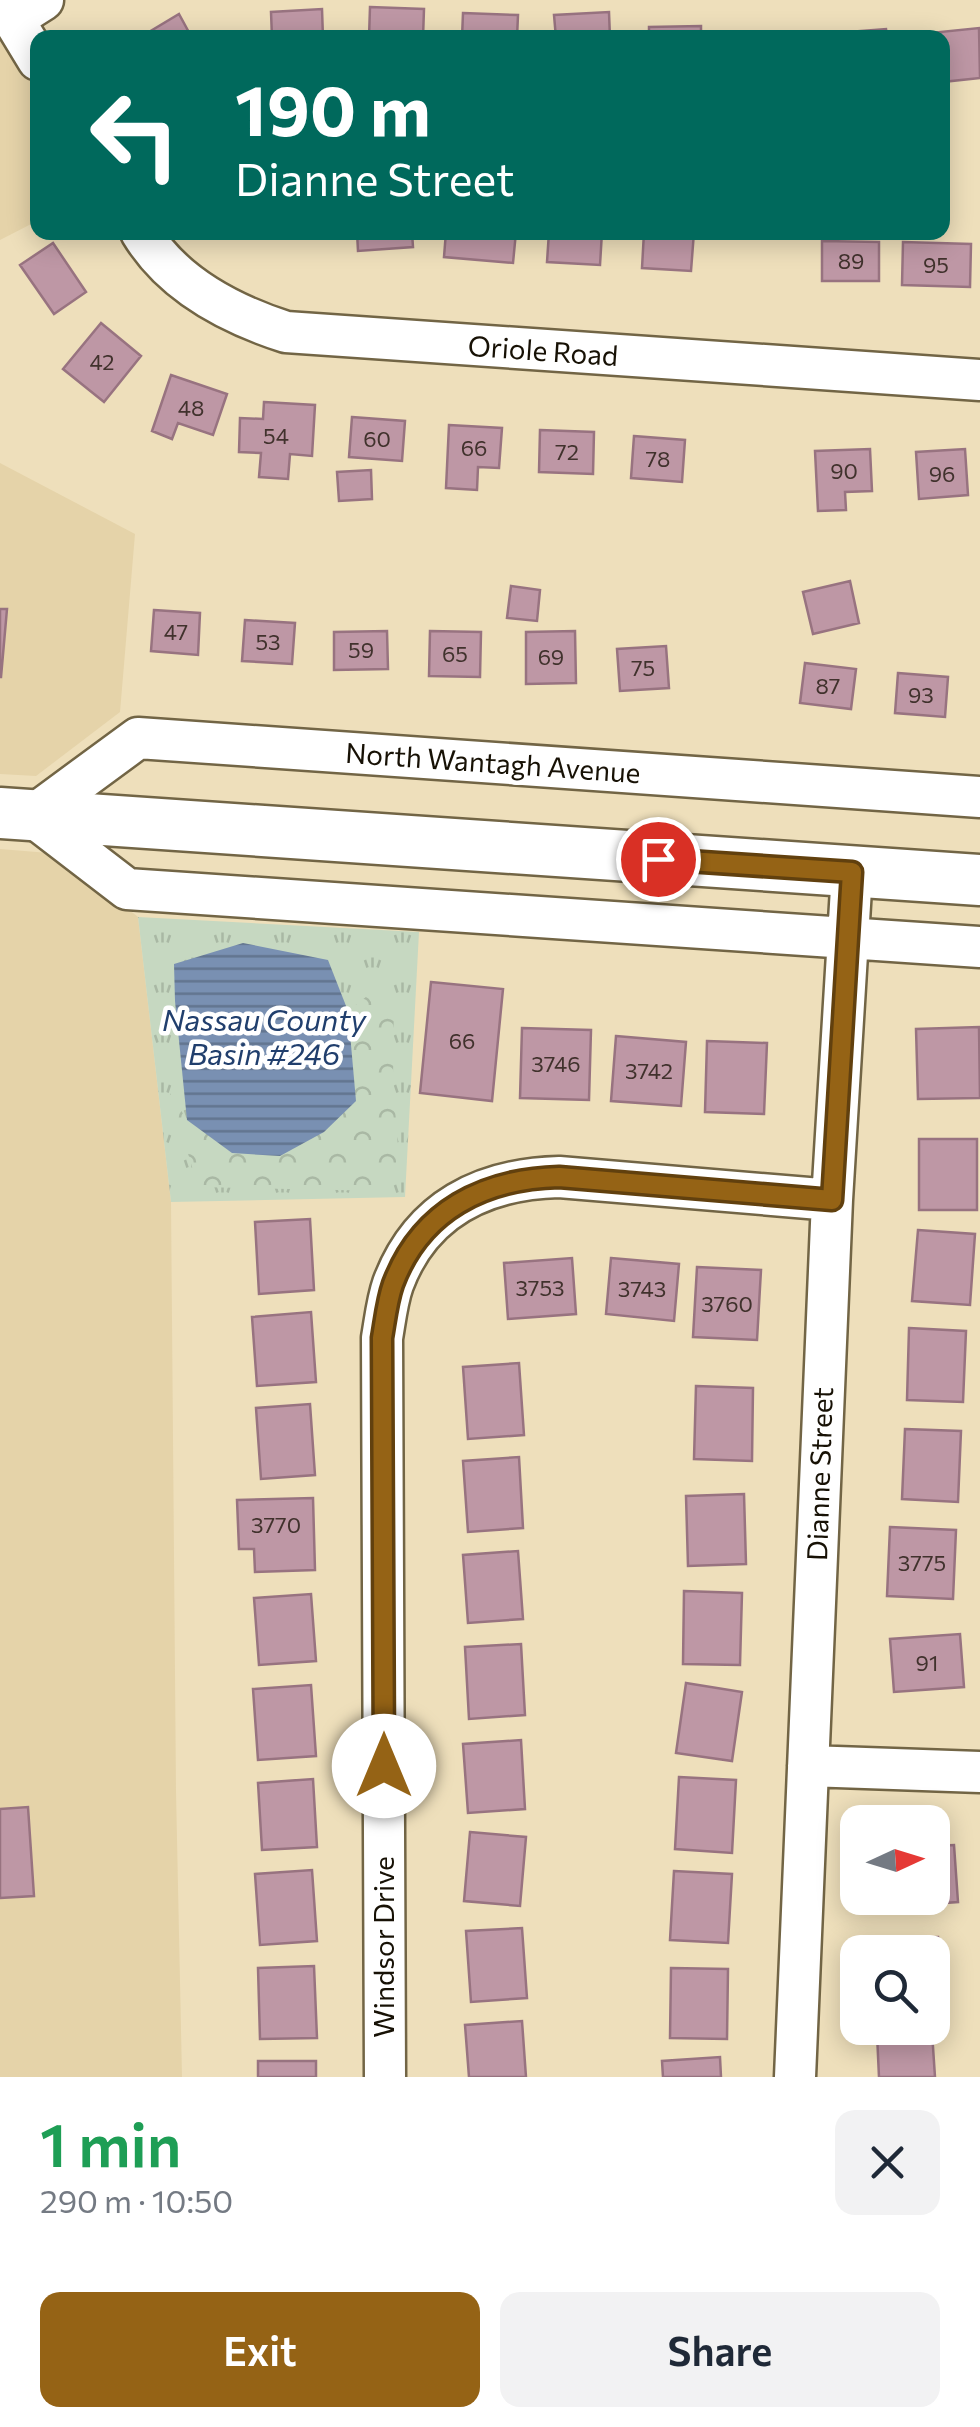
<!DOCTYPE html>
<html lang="en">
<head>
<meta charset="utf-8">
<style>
	body { margin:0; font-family:Commissioner,sans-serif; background:#f2f2f3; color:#1f2937; height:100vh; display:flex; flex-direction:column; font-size:38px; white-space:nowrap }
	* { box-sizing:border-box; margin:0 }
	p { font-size:32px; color:#747a83 }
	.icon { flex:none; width:55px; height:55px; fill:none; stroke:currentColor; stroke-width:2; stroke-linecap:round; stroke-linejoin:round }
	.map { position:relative; height:2077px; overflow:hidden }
	.side { display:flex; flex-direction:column; background:#fff; flex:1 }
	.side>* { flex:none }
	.hud { position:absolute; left:30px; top:30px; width:920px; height:210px; border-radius:20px; box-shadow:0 5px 25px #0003; background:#00695c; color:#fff; overflow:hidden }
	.needle { width:65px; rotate:86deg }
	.buttons { position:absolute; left:840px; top:1805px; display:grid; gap:20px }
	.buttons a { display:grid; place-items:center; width:110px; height:110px; border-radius:20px; background:#fff; box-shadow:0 5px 25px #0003; font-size:50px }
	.pin { position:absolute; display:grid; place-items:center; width:85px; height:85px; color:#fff; margin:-42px; border:5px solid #fff; border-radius:50%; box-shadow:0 2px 10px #0007 }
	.me { position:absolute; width:110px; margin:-55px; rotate:0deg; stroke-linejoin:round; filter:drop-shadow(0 0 8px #0008) }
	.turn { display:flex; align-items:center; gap:35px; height:210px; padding:0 40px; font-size:45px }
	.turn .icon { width:130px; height:130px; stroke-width:2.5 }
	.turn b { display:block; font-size:70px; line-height:85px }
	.round { display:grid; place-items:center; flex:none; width:105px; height:105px; border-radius:20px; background:#f2f2f3 }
	.summary { display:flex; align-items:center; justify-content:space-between; height:170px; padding:0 40px }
	h1 { font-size:60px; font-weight:600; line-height:75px; color:#1e9e55 }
	.cta { display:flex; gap:20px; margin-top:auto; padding:20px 40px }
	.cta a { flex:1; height:115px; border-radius:20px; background:#956315; color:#fff; font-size:40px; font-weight:600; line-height:115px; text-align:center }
	.cta a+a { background:#f2f2f3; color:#1f2937 }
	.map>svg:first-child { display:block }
	.built { fill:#e5d3a9 }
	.grass { fill:url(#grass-tufts) }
	.forest { fill:url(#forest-crowns) }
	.water { fill:url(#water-rules) }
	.building { fill:#be97a5; stroke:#987380; stroke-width:2.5 }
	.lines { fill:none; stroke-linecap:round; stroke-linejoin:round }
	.minor-casing { stroke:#726545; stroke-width:45 }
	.major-casing { stroke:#726545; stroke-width:55 }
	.minor { stroke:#fff; stroke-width:40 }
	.major { stroke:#fff; stroke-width:50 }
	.route-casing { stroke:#61400e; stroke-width:25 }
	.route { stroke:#956315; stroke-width:18 }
	.labels { text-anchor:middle; stroke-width:9; stroke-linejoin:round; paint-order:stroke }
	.number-label { font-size:22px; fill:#41322d }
	.street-label { font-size:28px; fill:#171105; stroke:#fff }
	.water-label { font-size:30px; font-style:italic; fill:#213f6d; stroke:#fff }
</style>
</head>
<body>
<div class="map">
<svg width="980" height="2077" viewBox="0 0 980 2077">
	<defs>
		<pattern id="grass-tufts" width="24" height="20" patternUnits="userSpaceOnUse" patternTransform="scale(2.5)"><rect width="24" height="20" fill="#c6d8c1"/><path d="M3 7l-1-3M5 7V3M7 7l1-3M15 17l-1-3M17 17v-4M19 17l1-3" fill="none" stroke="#a9b8a4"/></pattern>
		<pattern id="forest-crowns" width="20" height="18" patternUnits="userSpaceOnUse" patternTransform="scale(2.5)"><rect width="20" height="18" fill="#c6d8c1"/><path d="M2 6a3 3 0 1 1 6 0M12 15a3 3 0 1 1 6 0" fill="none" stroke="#a9b8a4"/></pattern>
		<pattern id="water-rules" width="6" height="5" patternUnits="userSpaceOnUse" patternTransform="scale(2.5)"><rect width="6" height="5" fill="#7990b2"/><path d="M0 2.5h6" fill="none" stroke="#62748f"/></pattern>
	</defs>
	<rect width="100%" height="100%" fill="#eedfbb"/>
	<path class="built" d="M0 29 38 91 37 221 0 240Z
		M0 463 135 534 120 712 36 776 0 774Z
		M0 849 61 854 138 917 171 1202 176 1791 182 2077H0Z"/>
	<path class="grass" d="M138 917 419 932 405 1197 171 1202Z"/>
	<path class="forest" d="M380 986 394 991 393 1082 398 1148 394 1178 385 1191 198 1187 170 1093 187 1120 356 1102 348 1011Z"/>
	<path class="water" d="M243 943 328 960 348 1011 356 1101 324 1132 280 1156 232 1153 187 1120 175 1001 174 964Z"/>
	<path class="building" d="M370 7 424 9 423 38H369Z
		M322 9 323 38H272L271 12Z
		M609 12 610 38H556L554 15Z
		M463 13 518 15 517 38H462Z
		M179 14 192 38H139Z
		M701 26V38H649V27Z
		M979 28 980 78 942 82V38H931L930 33Z
		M886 29 887 38H836V33Z
		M357 232H412L413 247 358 251Z
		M446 232H516L513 263 444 257Z
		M549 232H602L600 265 547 262Z
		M644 232H694L691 271 642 268Z
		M822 241 879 242V281H822Z
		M903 242 971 244 970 287 902 285Z
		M53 243 86 292 54 314 20 265Z
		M101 323 141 356 104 402 63 369Z
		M171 375 227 394 213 435 178 423 172 439 152 431Z
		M264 402 315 405 312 456 290 454 288 479 259 477 261 453 239 452 240 418 263 419Z
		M352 417 405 421 402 461 349 457Z
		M449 425 502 428 499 468 478 467 477 490 446 488Z
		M540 430 594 432 593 474 539 472Z
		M634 436 685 440 682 482 631 478Z
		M870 449 872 491 845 492 846 510 818 511 815 451Z
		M965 449 968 495 919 499 916 452Z
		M371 470 372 499 339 501 337 472Z
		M850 581 859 623 813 634 803 592Z
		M511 586 540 590 537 621 507 618Z
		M0 609H7L1 677H0Z
		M154 610 200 613 198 655 151 651Z
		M245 620 295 623 292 664 242 661Z
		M387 631 388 669 334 670V632Z
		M430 631 481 632 480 677 429 676Z
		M575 631 576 683 526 684V632Z
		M666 646 669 688 620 691 617 649Z
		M805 663 856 669 851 709 800 703Z
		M898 673 948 677 945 717 895 713Z
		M431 982 503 989 492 1101 420 1093Z
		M979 1027 980 1098 918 1099 916 1029Z
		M522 1028 591 1030 589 1100 520 1098Z
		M616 1036 686 1042 681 1106 611 1101Z
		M707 1041 767 1043 764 1114 705 1112Z
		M919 1139H977V1210H919Z
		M310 1219 314 1290 259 1294 255 1222Z
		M918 1230 975 1234 970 1305 912 1301Z
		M572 1258 576 1314 508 1319 504 1263Z
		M611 1258 679 1264 674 1321 606 1314Z
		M697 1267 761 1270 757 1340 693 1337Z
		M311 1312 316 1382 257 1386 252 1317Z
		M909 1328 966 1331 963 1402 907 1400Z
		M519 1363 524 1435 468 1439 463 1367Z
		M696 1386 753 1388 752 1461 694 1459Z
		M310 1404 315 1475 261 1479 256 1408Z
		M905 1429 961 1431 958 1502 902 1499Z
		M519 1457 523 1528 468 1532 463 1461Z
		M744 1494 746 1564 688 1566 686 1496Z
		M313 1498 315 1570 255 1572 254 1549H239L237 1500Z
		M890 1527 956 1530 953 1599 887 1596Z
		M518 1551 523 1619 468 1623 463 1555Z
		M684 1591 742 1593 740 1665 683 1664Z
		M311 1594 316 1661 259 1665 254 1598Z
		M960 1634 964 1687 894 1692 890 1639Z
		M521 1644 525 1715 469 1719 465 1647Z
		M686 1683 742 1692 732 1761 676 1753Z
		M311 1685 316 1756 258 1760 253 1689Z
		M521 1740 525 1809 468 1813 463 1744Z
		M679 1777 736 1780 732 1853 675 1849Z
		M313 1779 317 1847 262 1850 258 1783Z
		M28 1807 34 1896 0 1898V1809Z
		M470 1832 526 1837 520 1906 464 1901Z
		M954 1845 958 1902 888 1907 887 1898H932V1846Z
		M312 1870 317 1941 260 1945 255 1874Z
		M674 1871 732 1874 728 1943 670 1940Z
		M522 1928 527 1998 471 2002 466 1931Z
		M938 1937 941 2003 932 2004V1952H881L880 1939Z
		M314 1966 317 2038 260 2039 258 1968Z
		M671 1968 728 1969 727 2039 670 2038Z
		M522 2021 526 2077H469L465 2025Z
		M932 2032 935 2077H879L877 2034Z
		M720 2057 721 2077H663L662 2061Z
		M258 2061H316V2077H258Z"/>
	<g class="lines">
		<g class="minor-casing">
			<path id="minor" d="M0 12 13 19 38 60
				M13 19 43 0
				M141 232C173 285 230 314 286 332L980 380
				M980 797 138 738 32 816 127 889 980 947
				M808 1766 980 1772
				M385 2077 382 1338C385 1321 387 1301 393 1284 421 1209 483 1179 559 1177L832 1200
				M795 2077 832 1200 852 872"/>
		</g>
		<g class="major-casing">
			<path id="major" d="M0 813 980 880"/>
		</g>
		<use href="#minor" class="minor"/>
		<use href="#major" class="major"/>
	</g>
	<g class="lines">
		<g class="route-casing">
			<path id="route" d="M384 1766 382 1338C385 1321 387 1301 393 1284 421 1210 484 1179 559 1177L832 1200 852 872 658 859"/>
		</g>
		<use href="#route" class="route"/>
	</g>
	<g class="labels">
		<g class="number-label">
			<text x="851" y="269">89</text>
			<text x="936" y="273">95</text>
			<text x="102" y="370">42</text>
			<text x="191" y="416">48</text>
			<text x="276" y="444">54</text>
			<text x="377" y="447">60</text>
			<text x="474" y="456">66</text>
			<text x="567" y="460">72</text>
			<text x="658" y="467">78</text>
			<text x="844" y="479">90</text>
			<text x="942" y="482">96</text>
			<text x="176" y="640">47</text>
			<text x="268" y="650">53</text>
			<text x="361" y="658">59</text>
			<text x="455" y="662">65</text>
			<text x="551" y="665">69</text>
			<text x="643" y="676">75</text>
			<text x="828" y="694">87</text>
			<text x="921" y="703">93</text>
			<text x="462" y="1049">66</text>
			<text x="556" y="1072">3746</text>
			<text x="649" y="1079">3742</text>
			<text x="540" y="1296">3753</text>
			<text x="642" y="1297">3743</text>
			<text x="727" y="1312">3760</text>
			<text x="276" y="1533">3770</text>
			<text x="922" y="1571">3775</text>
			<text x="927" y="1671">91</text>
		</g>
		<g class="street-label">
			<text transform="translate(543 351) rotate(4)" y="10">Oriole Road</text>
			<text transform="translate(493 763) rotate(4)" y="10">North Wantagh Avenue</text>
			<text transform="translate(820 1474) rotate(-88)" y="10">Dianne Street</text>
			<text transform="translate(384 1947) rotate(-90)" y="10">Windsor Drive</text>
		</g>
		<g class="water-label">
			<text x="264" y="1031">Nassau County<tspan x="264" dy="34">Basin #246</tspan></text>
		</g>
	</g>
</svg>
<div class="buttons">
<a><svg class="needle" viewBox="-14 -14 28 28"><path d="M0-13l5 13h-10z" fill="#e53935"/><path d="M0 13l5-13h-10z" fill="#747a83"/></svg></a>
<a><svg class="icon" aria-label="search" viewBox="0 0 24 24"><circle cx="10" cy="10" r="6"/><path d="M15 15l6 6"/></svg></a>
</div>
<div class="pin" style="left:658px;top:859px;background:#d93025"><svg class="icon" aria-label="arrive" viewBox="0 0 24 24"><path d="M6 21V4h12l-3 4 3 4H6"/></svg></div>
<svg class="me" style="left:384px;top:1766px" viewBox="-20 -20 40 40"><circle r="19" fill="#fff"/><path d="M0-13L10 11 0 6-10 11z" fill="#956315"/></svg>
<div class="hud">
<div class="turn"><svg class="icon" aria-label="left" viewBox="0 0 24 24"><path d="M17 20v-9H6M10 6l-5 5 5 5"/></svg><div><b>190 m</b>Dianne Street</div></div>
</div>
</div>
<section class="side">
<div class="summary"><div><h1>1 min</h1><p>290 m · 10:50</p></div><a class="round"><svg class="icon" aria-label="close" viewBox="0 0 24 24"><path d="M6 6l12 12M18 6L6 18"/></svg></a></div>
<div class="cta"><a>Exit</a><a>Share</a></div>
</section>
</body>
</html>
